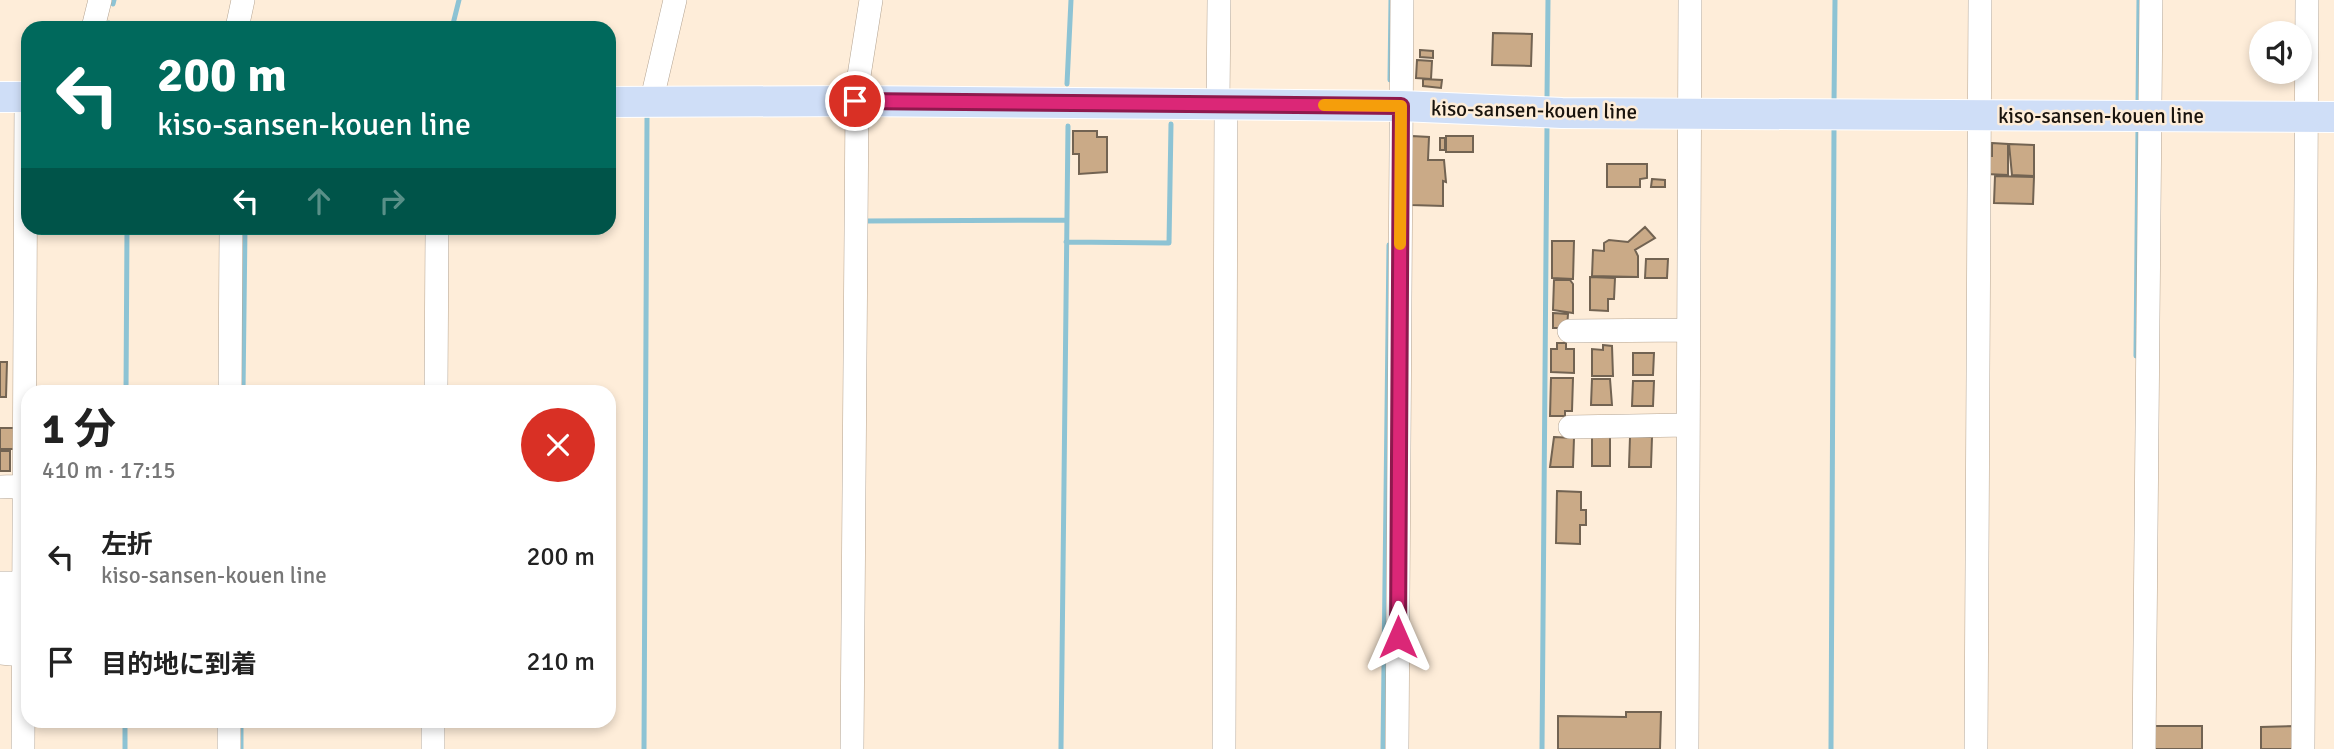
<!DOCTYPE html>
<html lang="ja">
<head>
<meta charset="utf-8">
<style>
	body { margin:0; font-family:Signika,"Noto Sans JP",sans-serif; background:#f6f6f6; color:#222; height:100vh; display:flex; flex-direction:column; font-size:26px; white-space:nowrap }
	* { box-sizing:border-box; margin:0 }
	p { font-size:23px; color:#767676 }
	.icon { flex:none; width:38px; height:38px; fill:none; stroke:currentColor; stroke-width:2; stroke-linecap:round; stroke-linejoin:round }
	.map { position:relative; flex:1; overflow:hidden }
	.sheet { position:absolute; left:21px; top:385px; width:595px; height:343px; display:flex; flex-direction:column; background:#fff; border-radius:21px; box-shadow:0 4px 10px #0003 }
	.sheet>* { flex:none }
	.hud { position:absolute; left:21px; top:21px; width:595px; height:214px; border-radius:21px; box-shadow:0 4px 10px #0003; background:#00695c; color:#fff; overflow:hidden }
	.tools { position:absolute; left:2249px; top:21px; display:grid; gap:14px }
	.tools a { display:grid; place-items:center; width:63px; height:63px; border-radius:50%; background:#fff; box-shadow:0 4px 10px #0003; font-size:35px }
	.pin { position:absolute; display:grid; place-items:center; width:60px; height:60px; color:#fff; margin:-30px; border:4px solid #fff; border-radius:50%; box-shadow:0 2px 7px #0007 }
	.me { position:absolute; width:77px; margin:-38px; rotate:0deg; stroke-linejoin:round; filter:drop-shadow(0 0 5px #0008) }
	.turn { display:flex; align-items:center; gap:24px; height:147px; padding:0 21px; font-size:32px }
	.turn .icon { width:91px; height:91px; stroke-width:2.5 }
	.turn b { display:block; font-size:49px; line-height:60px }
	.lanes { display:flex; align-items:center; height:66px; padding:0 21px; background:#0003; justify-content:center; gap:35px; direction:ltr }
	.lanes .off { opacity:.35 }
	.round { display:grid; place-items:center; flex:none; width:74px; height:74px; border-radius:37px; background:#f6f6f6 }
	.head { display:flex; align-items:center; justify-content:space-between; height:119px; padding:0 21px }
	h1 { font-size:42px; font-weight:700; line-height:52px }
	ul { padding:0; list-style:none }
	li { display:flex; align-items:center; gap:21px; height:105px; padding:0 21px }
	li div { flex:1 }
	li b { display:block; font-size:26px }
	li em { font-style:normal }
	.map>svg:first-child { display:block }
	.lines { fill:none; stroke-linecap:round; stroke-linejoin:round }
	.stream { stroke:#8dc3d4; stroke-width:5 }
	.building { fill:#caaa87; stroke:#726352; stroke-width:2 }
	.minor-casing { stroke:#b4a492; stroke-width:24 }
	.major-casing { stroke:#fff; stroke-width:32 }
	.minor { stroke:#fff; stroke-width:23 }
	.major { stroke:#cfdef7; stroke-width:30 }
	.route-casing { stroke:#8e194d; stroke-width:18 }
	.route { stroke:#db2777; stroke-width:12 }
	.slow { stroke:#f59e0b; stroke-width:12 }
	.labels { text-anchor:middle; stroke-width:5; stroke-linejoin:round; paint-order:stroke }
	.street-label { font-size:21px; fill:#1a140e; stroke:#feedd9 }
</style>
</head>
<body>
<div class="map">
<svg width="2334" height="749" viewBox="0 0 2334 749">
	<rect width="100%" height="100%" fill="#feedd9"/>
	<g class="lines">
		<path class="stream" d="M113 4 114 0
			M107 28 109 23
			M452 28 459 0
			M1390 80 1391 0
			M1067 84 1071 0
			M1547 98 1548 0
			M1834 104 1835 0
			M2138 105 2139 0
			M864 221 1067 220
			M1066 242 1169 243 1171 124
			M2136 356 2138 128
			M126 392 127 228
			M243 392 245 228
			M125 749V721
			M241 749V721
			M644 749 647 117
			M1061 749 1068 126
			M1383 749 1389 245
			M1542 749 1547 126
			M1831 749 1834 128"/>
	</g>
	<path class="building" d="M1493 33 1532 34 1531 66 1492 65Z
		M1420 50 1433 51V58L1420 57Z
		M1417 60 1432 61 1431 79 1416 78Z
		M1423 79 1442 80 1441 88 1423 86Z
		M1073 131H1097V137H1107V172L1079 174V154H1073Z
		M1412 136 1429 137 1428 160H1444L1446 182 1443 181V206L1411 205Z
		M1446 136H1473V152H1446Z
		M1440 138H1445V150H1440Z
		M1992 143 2008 144V175L1986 174V156H1992Z
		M2009 144 2034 145V176L2012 175Z
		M1607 164H1647V178L1640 179V187H1607Z
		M1995 176 2034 177 2033 204 1994 203Z
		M1652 179 1665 180V187H1651Z
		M1645 227 1655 238 1635 250 1638 256V277L1592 276 1593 250 1604 251V243L1609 240 1628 242Z
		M1552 241H1574L1573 279 1552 278Z
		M1646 259H1668L1667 278H1645Z
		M1590 277 1615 278 1614 299H1608V311L1590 310Z
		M1554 280H1570L1573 284V313L1553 310Z
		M1553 313 1568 314 1567 328H1553Z
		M1557 343H1566V349H1574V373L1551 372V349H1557Z
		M1603 345 1612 346 1613 376H1592V349L1603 350Z
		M1633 353H1654L1653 375H1633Z
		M0 362H7L6 397H0Z
		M1551 378H1573L1572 411H1565V416H1550Z
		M1592 379H1610L1612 405H1591Z
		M1633 381H1654L1653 406H1632Z
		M0 428H18V449H0Z
		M1592 434H1610V466H1592Z
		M1554 437 1574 438 1573 467H1550Z
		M1630 437H1652L1651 467H1629Z
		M0 451H10V471H0Z
		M1557 491 1581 492V510H1586V525H1580V544L1556 543Z
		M1626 712H1661L1660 749H1558V716L1626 717Z
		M2153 726H2202V749H2153Z
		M2294 726V749H2261V727Z"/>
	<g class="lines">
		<g class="minor-casing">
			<path id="minor" d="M93 28 100 0
				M237 28 243 0
				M855 101 871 0
				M651 103 675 0
				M1218 104 1219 0
				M1569 331 1688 330
				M230 392 231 228
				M436 392 437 228
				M1570 427 1688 425
				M0 487 28 486
				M0 583H11V654L0 653
				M23 749 26 97
				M229 749V721
				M433 749V721
				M852 749 857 101
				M1224 749 1226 104
				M1397 749 1402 0
				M1687 749 1690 0
				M1976 749 1980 0
				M2144 749 2151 0
				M2303 749 2307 0"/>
		</g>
		<g class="major-casing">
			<path id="major" d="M0 97H28
				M609 102 855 101 1401 106 1562 113 2334 117"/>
		</g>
		<use href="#minor" class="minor"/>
		<use href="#major" class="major"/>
	</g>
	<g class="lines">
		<g class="route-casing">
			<path id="route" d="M855 101 1401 106 1398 637"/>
		</g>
		<use href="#route" class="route"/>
		<path class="slow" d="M1324 105 1401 106 1400 244"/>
	</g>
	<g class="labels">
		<g class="street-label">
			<text transform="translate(1534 110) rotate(1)" y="7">kiso-sansen-kouen line</text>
			<text x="2101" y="123">kiso-sansen-kouen line</text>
		</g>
	</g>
</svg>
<div class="tools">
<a><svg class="icon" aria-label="sound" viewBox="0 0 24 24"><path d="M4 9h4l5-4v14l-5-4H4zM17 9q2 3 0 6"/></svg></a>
</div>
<div class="pin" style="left:855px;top:101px;background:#d93025"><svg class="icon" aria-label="arrive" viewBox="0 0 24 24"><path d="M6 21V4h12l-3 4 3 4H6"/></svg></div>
<svg class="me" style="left:1398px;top:637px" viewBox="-20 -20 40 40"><path d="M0-17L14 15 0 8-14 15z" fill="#db2777" stroke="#fff" stroke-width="4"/></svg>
<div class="hud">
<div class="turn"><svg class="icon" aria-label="left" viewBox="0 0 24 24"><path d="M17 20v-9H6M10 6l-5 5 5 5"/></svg><div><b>200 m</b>kiso-sansen-kouen line</div></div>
<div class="lanes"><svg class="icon" aria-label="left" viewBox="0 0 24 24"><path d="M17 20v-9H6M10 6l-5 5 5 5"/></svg><svg class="icon off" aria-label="ahead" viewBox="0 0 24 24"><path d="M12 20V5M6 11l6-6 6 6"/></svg><svg class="icon off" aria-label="right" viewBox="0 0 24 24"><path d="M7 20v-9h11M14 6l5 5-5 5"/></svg></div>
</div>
<section class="sheet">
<div class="head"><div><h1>1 分</h1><p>410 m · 17:15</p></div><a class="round" style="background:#d93025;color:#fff"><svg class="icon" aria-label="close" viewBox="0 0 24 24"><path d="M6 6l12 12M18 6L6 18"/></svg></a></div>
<ul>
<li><svg class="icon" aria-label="left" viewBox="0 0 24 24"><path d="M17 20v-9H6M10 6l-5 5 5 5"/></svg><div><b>左折</b><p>kiso-sansen-kouen line</p></div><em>200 m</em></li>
<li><svg class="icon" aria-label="arrive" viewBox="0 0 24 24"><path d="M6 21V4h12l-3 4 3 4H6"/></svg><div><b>目的地に到着</b></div><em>210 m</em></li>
</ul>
</section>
</div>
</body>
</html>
